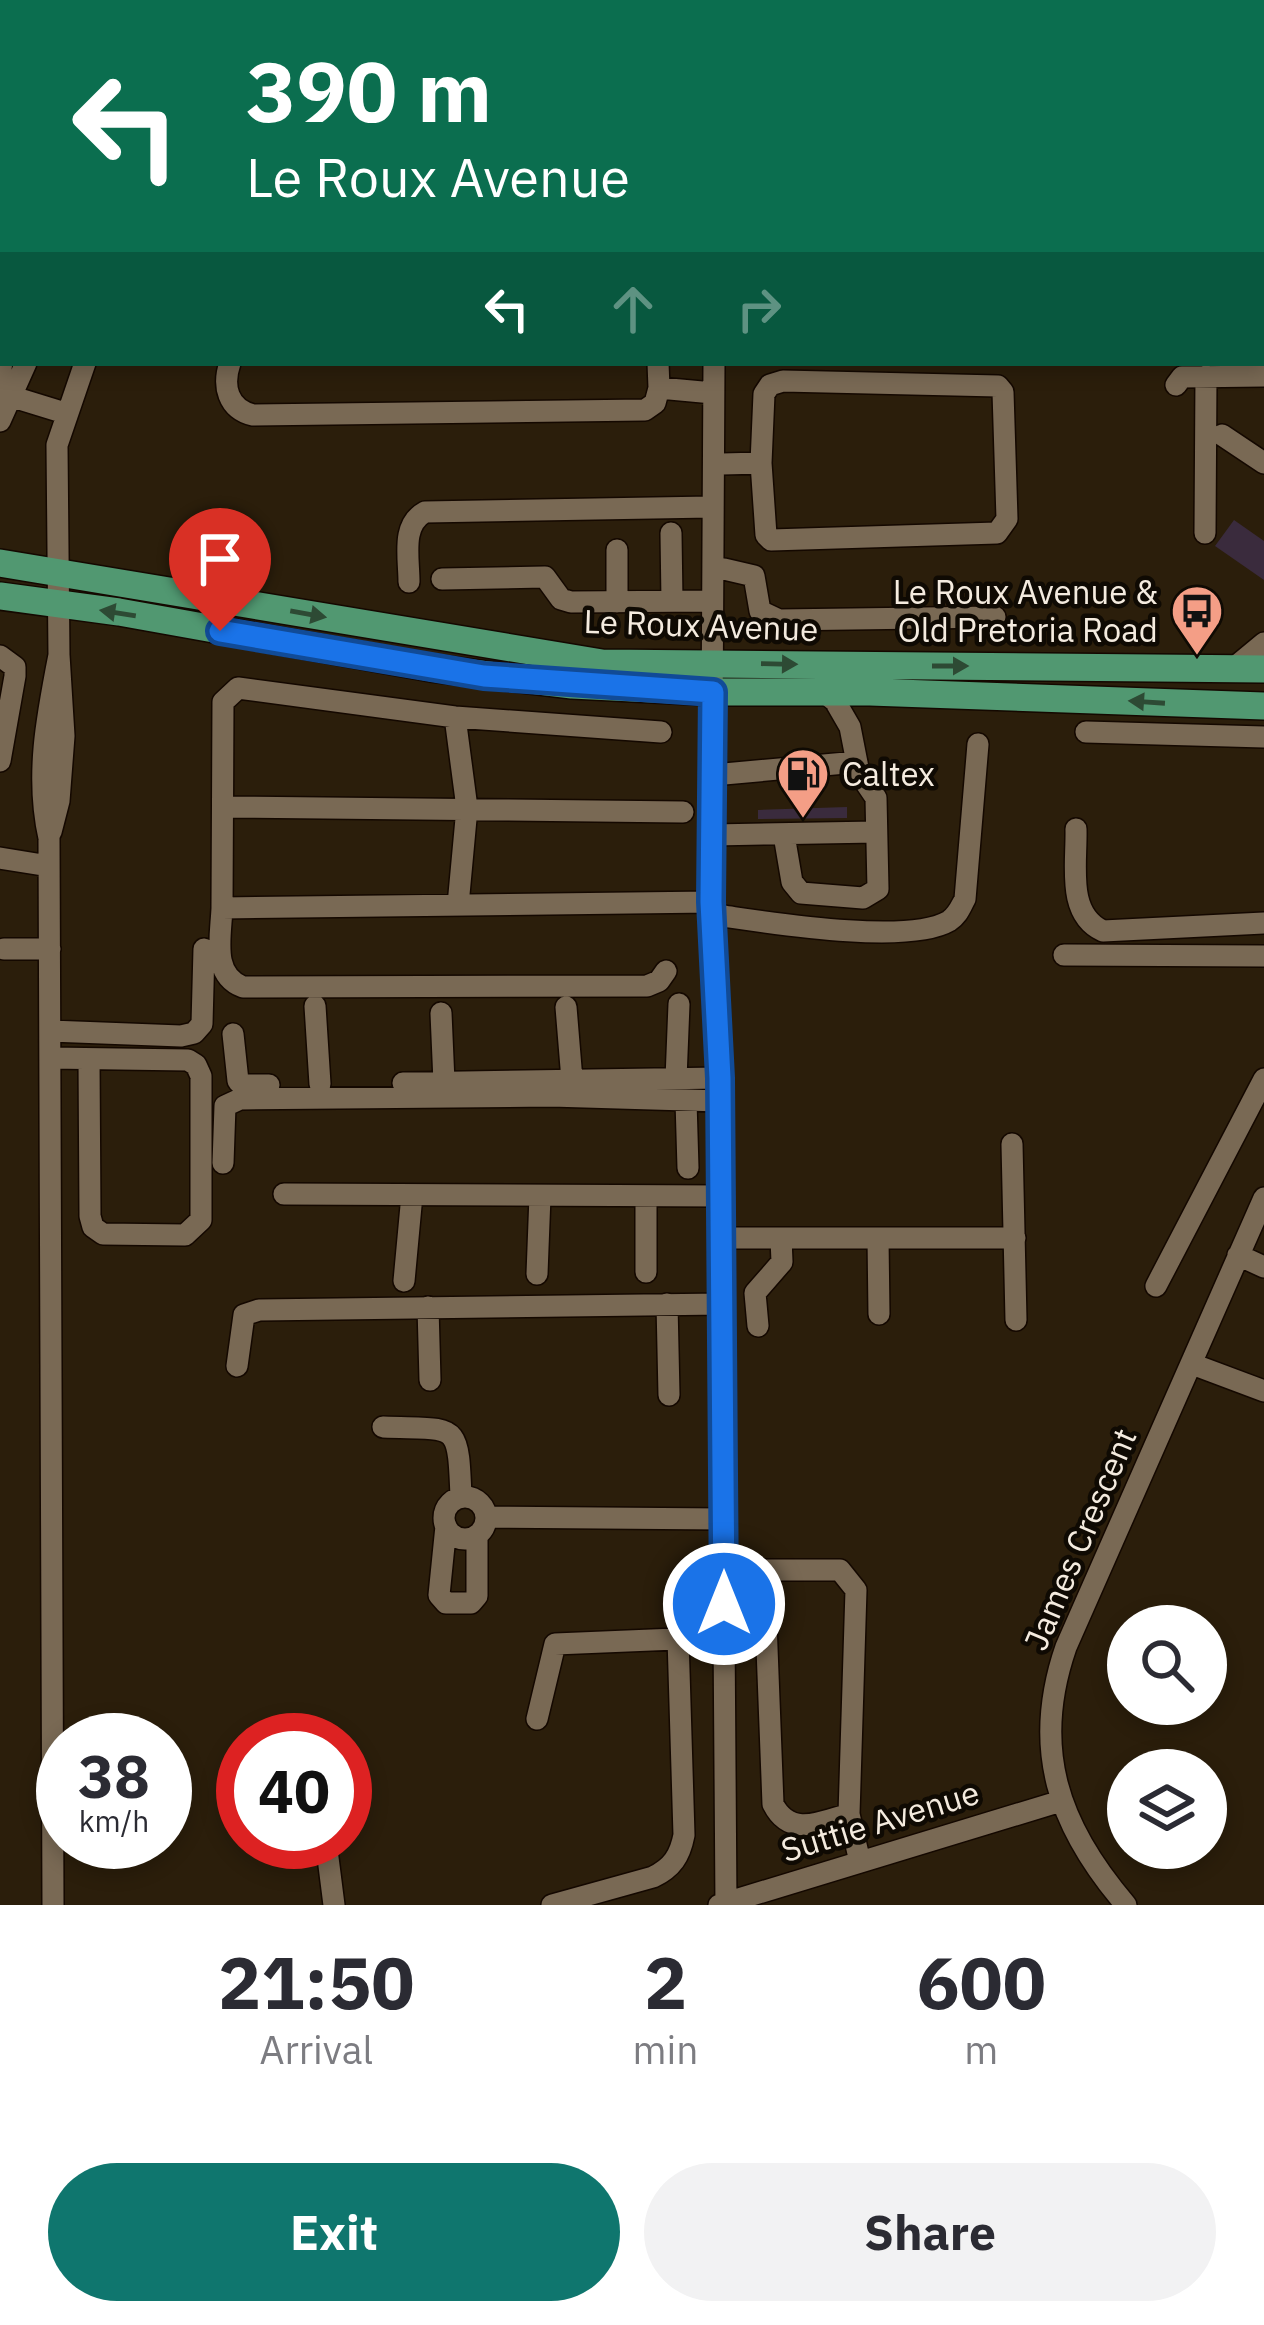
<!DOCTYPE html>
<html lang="en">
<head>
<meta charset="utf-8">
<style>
	body { margin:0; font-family:"IBM Plex Sans",sans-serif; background:#f2f2f3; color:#2b2b33; height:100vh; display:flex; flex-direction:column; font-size:45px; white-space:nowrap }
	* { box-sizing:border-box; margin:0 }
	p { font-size:39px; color:#7c7c81 }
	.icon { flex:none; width:66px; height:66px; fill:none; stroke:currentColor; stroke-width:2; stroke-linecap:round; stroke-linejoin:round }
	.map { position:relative; height:1905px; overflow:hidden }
	.side { display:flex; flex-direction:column; background:#fff; flex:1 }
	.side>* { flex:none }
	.guide { position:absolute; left:0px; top:0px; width:1266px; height:366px; box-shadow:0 6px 18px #0003; background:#0b6e4f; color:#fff; overflow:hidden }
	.buttons { position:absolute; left:1107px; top:1605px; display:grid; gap:24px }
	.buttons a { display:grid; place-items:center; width:120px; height:120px; border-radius:50%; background:#fff; box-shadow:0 6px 18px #0003; font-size:60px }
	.speed { position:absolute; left:36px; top:1713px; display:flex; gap:24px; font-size:60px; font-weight:700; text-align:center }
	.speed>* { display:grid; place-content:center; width:156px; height:156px; border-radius:50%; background:#fff; box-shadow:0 6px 18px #0003; line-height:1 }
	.speed small { font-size:30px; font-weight:400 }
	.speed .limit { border:18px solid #d22; background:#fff; color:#111 }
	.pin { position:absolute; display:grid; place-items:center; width:102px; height:102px; color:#fff; margin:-123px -51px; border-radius:50% 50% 50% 0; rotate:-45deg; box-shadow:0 0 12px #0007 }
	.pin .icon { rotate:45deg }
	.me { position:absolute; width:132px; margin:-66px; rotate:0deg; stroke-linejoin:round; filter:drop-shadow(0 0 9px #0008) }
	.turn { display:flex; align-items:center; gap:42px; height:252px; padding:0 48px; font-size:54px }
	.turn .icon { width:156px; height:156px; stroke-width:2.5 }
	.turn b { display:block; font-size:84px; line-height:102px }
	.lanes { display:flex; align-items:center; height:114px; padding:0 48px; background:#0003; justify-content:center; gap:60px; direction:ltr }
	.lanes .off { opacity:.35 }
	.eta { display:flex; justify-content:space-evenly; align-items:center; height:204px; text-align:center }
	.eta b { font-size:72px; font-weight:700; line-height:84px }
	.action { display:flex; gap:24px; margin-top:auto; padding:24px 48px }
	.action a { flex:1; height:138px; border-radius:72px; background:#0f766e; color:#fff; font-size:48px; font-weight:700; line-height:138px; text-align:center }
	.action a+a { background:#f2f2f3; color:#2b2b33 }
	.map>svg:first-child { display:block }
	.building { fill:#3a2b3d }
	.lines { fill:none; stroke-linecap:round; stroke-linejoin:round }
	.minor-casing { stroke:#140800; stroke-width:24 }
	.major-casing { stroke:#140800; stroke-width:30 }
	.minor { stroke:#796954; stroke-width:21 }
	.major { stroke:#519871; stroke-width:27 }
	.oneway { fill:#2d4a34 }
	.route-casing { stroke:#114b97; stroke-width:30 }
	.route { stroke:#1a73e8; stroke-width:21 }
	.labels { text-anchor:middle; stroke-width:9; stroke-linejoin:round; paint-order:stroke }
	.poi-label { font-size:33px; fill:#f4ebdf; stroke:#0f0a03; text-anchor:end }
	.street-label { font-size:33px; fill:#f4ebdf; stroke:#0f0a03 }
</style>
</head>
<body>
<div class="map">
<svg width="1264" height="1905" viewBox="0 0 1264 1905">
	<rect width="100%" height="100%" fill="#2b1e0b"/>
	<path class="building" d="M1234 520 1264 541V580L1215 546Z
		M847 807V818L758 819V810Z"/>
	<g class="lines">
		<g class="minor-casing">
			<path id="minor" d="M137 0 139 3
				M182 0V3
				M715 0 716 3
				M762 3V0
				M1245 3V0
				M0 88H3
				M1263 188H1264
				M0 197H3
				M1263 214H1264
				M0 300H3
				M230 363C222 386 228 409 253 415L645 410 655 403 659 388 713 393
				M658 363 659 388
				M714 363 711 902 720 1078 726 1905
				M0 377 3 353
				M783 381 998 386 1003 392 1007 519 997 533 771 540 766 535 761 463 764 394 770 385Z
				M1176 385 1182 377 1264 376
				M0 393 65 413
				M0 421 26 363
				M1222 435 1264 463
				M722 464 761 463
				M671 533 672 601
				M1205 533 1206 376
				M724 569 754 576 760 611 779 620 995 617
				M442 579 545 577 561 599 571 602 711 601
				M409 582C409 557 401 525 425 512L711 507
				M617 602V550
				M0 656 15 667V676L0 761
				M1235 667 1264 643
				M455 717 467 808 458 905
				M661 732 455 717 238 688 223 702 222 908 711 902
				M1086 732 1264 737
				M724 774 857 762
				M223 807 683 812
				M1076 829C1077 864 1066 914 1103 931L1264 923
				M51 832 59 801 64 736 59 655 57 445 85 363
				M713 835 876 832
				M784 835 792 882 801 893 863 898 878 889 876 798 859 773 850 727 835 701 824 692
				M0 858 49 866
				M222 908C221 936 211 975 243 987L647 986 659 981 666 971
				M723 916C772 923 908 945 949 921 958 915 960 908 965 899L978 744
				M4 949H50
				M1064 955 1264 956
				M315 1006 320 1084
				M566 1007 572 1080
				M441 1013 444 1082
				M50 1031 181 1036 194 1033 202 1024 204 949
				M233 1034 238 1081 242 1085H269
				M50 1058 188 1060 196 1065 201 1076V1220L185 1235 103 1234 93 1227 90 1216 89 1059
				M676 1079 679 1004
				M403 1083 720 1078
				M686 1101 688 1168
				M1012 1144 1016 1320
				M223 1163 225 1106 240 1099 551 1096 720 1101
				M284 1194 721 1196
				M721 1238H1015
				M878 1238 879 1314
				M1238 1255 1264 1267
				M646 1272V1197
				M537 1274 540 1196
				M404 1281 412 1195
				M1156 1286 1264 1079
				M667 1304 669 1395
				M428 1307 430 1380
				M758 1326 755 1293 782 1262 781 1238
				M1192 1364 1264 1391
				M237 1366 244 1315 259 1310 722 1304
				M383 1427C458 1430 458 1419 461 1497
				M444 1518a21 21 0 1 1 42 0a21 21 0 1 1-42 0Z
				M486 1517 723 1519
				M446 1526 439 1595 446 1603H471L477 1596V1535
				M724 1570H840L856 1590 849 1814 860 1862
				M764 1570 773 1804C790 1838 821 1822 849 1814
				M537 1719 555 1644 724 1637
				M326 1842 334 1905
				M53 1905 49 838C35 776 47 716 59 655
				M552 1905 653 1877C672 1868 680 1856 684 1835L678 1638
				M719 1905 1061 1801
				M1126 1905C1058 1826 1031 1748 1066 1647L1264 1198"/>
		</g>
		<g class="major-casing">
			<path id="major" d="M0 563 602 663 1264 669
				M0 596 119 612 431 668 572 685 713 692H870L1264 706"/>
		</g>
		<use href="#minor" class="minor"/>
		<use href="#major" class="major"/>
	</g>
	<defs><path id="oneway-solid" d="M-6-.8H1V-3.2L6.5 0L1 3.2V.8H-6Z" transform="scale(3)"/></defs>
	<g class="oneway">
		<use href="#oneway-solid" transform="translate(118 613) rotate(-171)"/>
		<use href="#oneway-solid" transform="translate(308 614) rotate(10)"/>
		<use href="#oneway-solid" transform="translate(779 664) rotate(1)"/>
		<use href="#oneway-solid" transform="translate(950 666)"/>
		<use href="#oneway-solid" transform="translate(1147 702) rotate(-176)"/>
	</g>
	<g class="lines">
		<g class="route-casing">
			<path id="route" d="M220 631 484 676 713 692 711 902 720 1078 724 1604"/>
		</g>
		<use href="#route" class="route"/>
	</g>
	<defs>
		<g id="bus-pin" transform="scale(2.7)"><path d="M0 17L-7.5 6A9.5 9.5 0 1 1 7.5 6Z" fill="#f49e86" stroke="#0f0a03"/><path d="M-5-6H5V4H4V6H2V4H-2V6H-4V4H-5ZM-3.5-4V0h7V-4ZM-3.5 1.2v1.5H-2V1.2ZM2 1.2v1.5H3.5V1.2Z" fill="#111"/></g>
		<g id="fuel-pin" transform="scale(2.7)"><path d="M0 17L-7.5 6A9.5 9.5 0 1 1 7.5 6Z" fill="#f49e86" stroke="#0f0a03"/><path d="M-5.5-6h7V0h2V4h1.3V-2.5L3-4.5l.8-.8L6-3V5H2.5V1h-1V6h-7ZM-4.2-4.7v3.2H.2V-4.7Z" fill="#111"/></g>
	</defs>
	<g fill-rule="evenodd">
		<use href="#bus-pin" x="1197" y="611"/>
		<use href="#fuel-pin" x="803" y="774"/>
	</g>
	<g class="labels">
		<g class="poi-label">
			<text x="1158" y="604">Le Roux Avenue &amp;<tspan x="1158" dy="38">Old Pretoria Road</tspan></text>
			<text x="842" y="786" text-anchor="start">Caltex</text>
		</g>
		<g class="street-label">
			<text transform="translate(701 625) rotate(2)" y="12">Le Roux Avenue</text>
			<text transform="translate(1080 1539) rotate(-67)" y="12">James Crescent</text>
			<text transform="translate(880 1821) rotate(-17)" y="12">Suttie Avenue</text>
		</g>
	</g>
</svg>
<div class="buttons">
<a><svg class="icon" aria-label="search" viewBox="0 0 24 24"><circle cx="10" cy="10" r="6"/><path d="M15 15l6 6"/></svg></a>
<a><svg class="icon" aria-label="layers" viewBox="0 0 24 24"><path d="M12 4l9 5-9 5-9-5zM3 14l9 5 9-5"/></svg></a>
</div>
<div class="speed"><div>38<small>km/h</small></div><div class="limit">40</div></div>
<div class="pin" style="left:220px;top:631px;background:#d93025"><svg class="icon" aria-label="arrive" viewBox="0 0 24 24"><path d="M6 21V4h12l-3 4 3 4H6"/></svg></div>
<svg class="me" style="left:724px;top:1604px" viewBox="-20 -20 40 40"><circle r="17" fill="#1a73e8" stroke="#fff" stroke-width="3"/><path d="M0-11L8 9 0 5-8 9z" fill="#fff"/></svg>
<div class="guide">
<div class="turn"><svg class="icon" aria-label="left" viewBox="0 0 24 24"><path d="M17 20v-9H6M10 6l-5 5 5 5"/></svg><div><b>390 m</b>Le Roux Avenue</div></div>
<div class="lanes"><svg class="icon" aria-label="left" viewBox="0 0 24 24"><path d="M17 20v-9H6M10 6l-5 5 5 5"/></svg><svg class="icon off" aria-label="ahead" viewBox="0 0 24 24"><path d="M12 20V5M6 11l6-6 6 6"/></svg><svg class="icon off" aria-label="right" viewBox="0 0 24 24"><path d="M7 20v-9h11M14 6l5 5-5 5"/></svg></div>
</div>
</div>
<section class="side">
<div class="eta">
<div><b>21:50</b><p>Arrival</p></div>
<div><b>2</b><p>min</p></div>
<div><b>600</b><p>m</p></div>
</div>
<div class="action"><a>Exit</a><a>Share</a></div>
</section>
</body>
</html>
